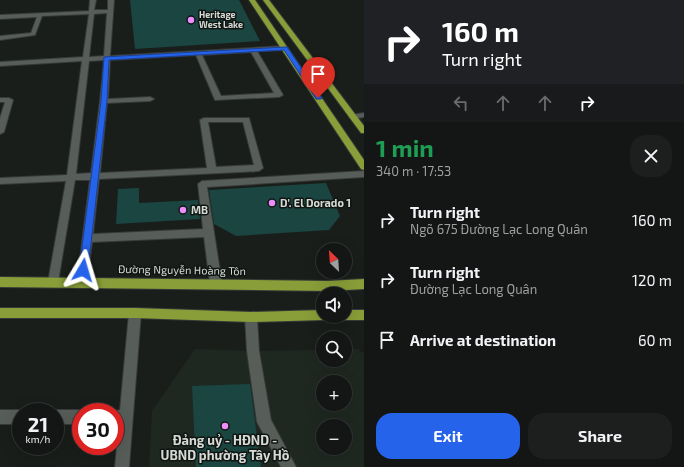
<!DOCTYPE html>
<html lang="en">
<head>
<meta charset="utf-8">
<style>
	body { margin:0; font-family:"Exo 2",sans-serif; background:#1c1f1d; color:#f1f3f6; height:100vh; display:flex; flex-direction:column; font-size:15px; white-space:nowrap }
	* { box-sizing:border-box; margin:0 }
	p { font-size:13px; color:#9d9fa0 }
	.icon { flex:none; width:22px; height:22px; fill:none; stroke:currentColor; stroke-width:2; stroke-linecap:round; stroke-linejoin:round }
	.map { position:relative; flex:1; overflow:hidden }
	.sheet { display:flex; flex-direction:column; background:#131614; width:320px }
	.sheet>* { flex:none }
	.guide { background:#202124; color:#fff; overflow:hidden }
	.needle { width:26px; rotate:335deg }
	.fabs { position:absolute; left:316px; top:243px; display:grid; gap:8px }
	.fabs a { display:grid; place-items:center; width:36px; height:36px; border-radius:50%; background:#131614; box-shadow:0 4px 16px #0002,0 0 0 1px #323534; font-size:20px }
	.speed { position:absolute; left:12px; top:403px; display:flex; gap:8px; font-size:20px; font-weight:700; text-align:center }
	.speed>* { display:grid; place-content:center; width:52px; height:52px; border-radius:50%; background:#131614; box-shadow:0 4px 16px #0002,0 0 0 1px #323534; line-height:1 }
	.speed small { font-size:10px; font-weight:400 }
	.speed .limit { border:6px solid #d22; background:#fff; color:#111 }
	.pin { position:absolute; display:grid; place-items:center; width:34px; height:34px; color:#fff; margin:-41px -17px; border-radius:50% 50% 50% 0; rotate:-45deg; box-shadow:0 0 4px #0007 }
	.pin .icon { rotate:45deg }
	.me { position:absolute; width:44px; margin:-22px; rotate:7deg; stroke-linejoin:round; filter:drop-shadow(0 0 3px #0008) }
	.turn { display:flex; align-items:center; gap:14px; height:84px; padding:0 12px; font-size:18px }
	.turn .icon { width:52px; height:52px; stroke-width:2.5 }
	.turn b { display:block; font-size:28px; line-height:34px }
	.lanes { display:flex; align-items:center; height:38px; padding:0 12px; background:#0003; justify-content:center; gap:20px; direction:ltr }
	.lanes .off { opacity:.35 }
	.round { display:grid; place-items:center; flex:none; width:42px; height:42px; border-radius:16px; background:#1c1f1d }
	.overview { display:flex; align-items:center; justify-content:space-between; height:68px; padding:0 12px }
	h1 { font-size:24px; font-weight:700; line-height:30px; color:#1e9e55 }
	.button { display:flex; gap:8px; margin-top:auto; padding:8px 12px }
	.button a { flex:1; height:46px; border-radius:16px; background:#2563eb; color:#fff; font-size:16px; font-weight:700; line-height:46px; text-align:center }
	.button a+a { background:#1c1f1d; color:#f1f3f6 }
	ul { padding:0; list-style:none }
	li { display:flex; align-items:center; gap:12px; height:60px; padding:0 12px }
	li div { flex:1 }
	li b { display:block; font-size:15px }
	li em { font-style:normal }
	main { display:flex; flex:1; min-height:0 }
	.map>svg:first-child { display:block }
	.built { fill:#1e2821; fill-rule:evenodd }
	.building { fill:#1b4541 }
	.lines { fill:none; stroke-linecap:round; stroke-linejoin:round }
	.minor-casing { stroke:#373a38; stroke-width:2 }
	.major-casing { stroke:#373a38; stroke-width:2 }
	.minor { fill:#575d58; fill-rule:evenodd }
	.major { fill:#899e38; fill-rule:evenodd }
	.route { fill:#2563eb; stroke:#184099 }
	.poi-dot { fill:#eb8dfc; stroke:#101511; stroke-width:1.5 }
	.labels { text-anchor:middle; stroke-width:3; stroke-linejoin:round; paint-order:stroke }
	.far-poi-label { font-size:9px; font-weight:bold; fill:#d6dad7; stroke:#101511; text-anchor:start }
	.poi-label { font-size:11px; font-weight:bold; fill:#d6dad7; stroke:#101511; text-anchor:start }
	.street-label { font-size:11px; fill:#d6dad7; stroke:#101511 }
	.near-poi-label { font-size:13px; font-weight:bold; fill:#d6dad7; stroke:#101511 }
</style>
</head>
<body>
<main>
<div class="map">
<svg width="364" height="467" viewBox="0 0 364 467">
	<rect width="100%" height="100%" fill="#191e1a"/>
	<path class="built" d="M195 349 253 351 323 350V360H345V349H357L364 353V467H149L152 411ZM323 382H345V404H323ZM323 426H345V448H323Z"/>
	<path class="building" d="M130 0H239L260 41 135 49Z
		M326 183 340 216 329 230 236 236 214 224 209 190Z
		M139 188V203L198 200 200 219 116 224 118 189Z
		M250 384 261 467H196L192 386Z"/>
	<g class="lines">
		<g class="minor-casing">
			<path id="minor" d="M90 0H96L94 10H108V0H114L110 56 285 46 288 48 285 50 257 51 283 95 279 97 215 100 196 55 110 60 108 99 150 97 154 99 150 101 107 103 100 173 207 168 200 120 204 118H249L263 168 259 171 99 179 93 234 203 229 198 184 202 181 364 171V177L207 187 222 284 220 287 216 289 212 287 210 284 204 237 92 242 87 282 86 285 82 287 78 285 77 282 90 180H75L58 282 57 285 53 287 49 285 48 282 66 181 0 184V178L67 175 82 61 0 66V62L83 57 89 14 42 16 35 35 0 40V36L31 33 37 17 0 19V15L89 11ZM107 13 104 56 89 57 94 14ZM251 52 274 93 221 96 202 55ZM104 60 100 101 91 173 76 174 89 61ZM208 122H243L254 165 216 167Z
				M0 98H9L13 100 4 132 0 134V118L5 102H0Z
				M364 113V117L353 119 349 117 350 115Z
				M135 308 139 309 141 313 129 467H115L119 424H115V412H110L120 410 129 313 131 309Z
				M251 312 255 313 257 317 259 351 271 420 296 467H281L257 422 247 351 245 317 247 313Z
				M0 410H21L26 412H21V424H0Z
				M55 410H81L86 412H81V424H55V412H50Z"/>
		</g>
		<g class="major-casing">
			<path id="major" d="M249 0H255L364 160V170L361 169Z
				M263 0H269L364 126V133H361Z
				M0 277 328 281 364 279V289L328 291 0 287Z
				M0 308H135L251 312 323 310V316H328L327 319 323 320 251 322 135 318H0Z
				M345 310H364V320H345L341 319 340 316H345Z"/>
		</g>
		<use href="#minor" class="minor"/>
		<use href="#major" class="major"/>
	</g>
	<path class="route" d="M285 47H287L322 98 321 99H316L284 50 109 60 107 101 88 270 87 273 83 275 80 273 79 270 101 101 104 57Z"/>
	<g class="poi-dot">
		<circle cx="191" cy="20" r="4"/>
		<circle cx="272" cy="203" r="4"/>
		<circle cx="183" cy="210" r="4"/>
		<circle cx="225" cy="426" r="4"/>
	</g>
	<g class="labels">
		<g class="far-poi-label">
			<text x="199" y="18">Heritage<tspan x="199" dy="10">West Lake</tspan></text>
		</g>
		<g class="poi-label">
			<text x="280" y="207">D’. El Dorado 1</text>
			<text x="191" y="214">MB</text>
		</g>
		<g class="street-label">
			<text transform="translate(182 270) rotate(1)" y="4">Đường Nguyễn Hoàng Tôn</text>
		</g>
		<g class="near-poi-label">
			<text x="225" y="445">Đảng uỷ - HĐND -<tspan x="225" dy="15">UBND phường Tây Hồ</tspan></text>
		</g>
	</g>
</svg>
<div class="fabs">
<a><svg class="needle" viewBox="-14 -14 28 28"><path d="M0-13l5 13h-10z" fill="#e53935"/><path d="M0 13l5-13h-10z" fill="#9d9fa0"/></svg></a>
<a><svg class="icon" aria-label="sound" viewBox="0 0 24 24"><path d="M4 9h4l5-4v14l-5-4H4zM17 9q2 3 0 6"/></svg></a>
<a><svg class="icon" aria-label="search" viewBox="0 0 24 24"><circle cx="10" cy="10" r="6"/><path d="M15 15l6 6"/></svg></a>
<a>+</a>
<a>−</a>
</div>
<div class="speed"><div>21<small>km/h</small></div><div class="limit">30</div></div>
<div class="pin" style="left:318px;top:98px;background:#d93025"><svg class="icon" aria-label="arrive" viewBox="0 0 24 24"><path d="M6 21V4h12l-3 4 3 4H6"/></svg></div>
<svg class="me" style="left:83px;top:270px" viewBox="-20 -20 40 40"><path d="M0-17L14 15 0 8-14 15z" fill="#2563eb" stroke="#fff" stroke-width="4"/></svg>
</div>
<section class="sheet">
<div class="guide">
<div class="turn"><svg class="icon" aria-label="right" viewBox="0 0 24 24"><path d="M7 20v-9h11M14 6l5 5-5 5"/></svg><div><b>160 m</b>Turn right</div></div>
<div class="lanes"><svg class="icon off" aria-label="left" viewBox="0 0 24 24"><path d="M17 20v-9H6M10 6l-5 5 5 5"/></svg><svg class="icon off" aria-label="ahead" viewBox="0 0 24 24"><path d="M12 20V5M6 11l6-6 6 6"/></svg><svg class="icon off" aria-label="ahead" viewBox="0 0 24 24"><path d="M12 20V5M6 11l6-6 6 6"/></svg><svg class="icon" aria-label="right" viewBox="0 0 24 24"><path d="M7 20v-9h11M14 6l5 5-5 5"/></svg></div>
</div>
<div class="overview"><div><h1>1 min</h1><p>340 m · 17:53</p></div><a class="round"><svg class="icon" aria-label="close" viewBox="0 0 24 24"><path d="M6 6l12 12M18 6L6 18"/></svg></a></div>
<ul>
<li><svg class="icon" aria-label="right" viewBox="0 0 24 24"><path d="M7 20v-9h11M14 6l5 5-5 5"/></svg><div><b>Turn right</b><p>Ngõ 675 Đường Lạc Long Quân</p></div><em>160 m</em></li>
<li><svg class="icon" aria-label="right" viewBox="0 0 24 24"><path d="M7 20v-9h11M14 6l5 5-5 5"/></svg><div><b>Turn right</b><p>Đường Lạc Long Quân</p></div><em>120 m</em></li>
<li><svg class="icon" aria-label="arrive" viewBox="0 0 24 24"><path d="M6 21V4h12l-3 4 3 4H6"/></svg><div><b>Arrive at destination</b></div><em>60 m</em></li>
</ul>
<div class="button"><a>Exit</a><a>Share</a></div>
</section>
</main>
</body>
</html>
